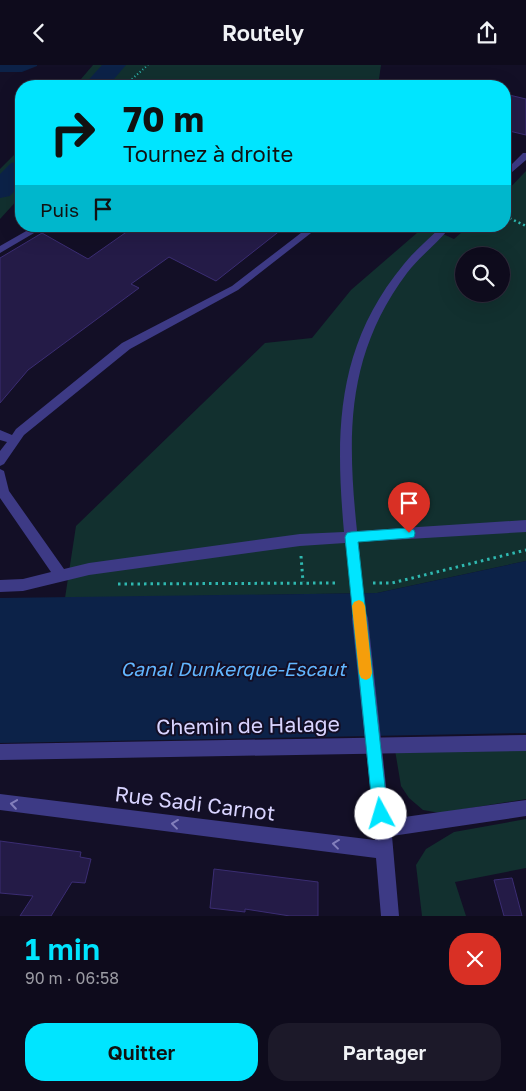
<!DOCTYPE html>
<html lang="fr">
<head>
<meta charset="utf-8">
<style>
	body { margin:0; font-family:"Golos Text",sans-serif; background:#1c1929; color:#f1f3f6; height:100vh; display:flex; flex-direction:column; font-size:19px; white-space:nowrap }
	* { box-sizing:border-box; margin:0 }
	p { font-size:16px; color:#9b9ba3 }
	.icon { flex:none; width:28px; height:28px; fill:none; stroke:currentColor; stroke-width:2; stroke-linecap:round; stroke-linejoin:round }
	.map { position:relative; height:851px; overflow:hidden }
	.sheet { display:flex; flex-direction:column; background:#0e0b1c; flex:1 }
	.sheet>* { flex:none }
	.hud { position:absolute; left:15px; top:15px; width:496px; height:152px; border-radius:20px; box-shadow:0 5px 20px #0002,0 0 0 1px #2e2b3b; background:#00e5ff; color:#111; overflow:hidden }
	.fabs { position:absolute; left:455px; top:182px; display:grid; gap:10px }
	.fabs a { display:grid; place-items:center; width:55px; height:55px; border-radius:50%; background:#0e0b1c; box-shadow:0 5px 20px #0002,0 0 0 1px #2e2b3b; font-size:25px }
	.pin { position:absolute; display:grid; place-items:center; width:42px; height:42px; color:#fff; margin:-51px -21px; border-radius:50% 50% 50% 0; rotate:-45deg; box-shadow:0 0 5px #0007 }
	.pin .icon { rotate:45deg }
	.me { position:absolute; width:55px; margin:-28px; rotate:354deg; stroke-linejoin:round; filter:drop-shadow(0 0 4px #0008) }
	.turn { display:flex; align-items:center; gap:18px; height:105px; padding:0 25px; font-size:22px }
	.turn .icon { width:65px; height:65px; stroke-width:2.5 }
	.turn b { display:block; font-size:35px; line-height:42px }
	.then { display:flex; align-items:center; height:48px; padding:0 25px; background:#0003; gap:10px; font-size:19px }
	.round { display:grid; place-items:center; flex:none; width:52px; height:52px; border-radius:20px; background:#1c1929 }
	.headline { display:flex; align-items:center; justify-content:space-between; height:85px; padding:0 25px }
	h1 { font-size:30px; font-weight:600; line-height:38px; color:#00e5ff }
	.action { display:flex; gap:10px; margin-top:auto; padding:10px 25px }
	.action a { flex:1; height:58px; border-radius:20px; background:#00e5ff; color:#111; font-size:20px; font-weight:600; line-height:58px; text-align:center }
	.action a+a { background:#1c1929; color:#f1f3f6 }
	header { display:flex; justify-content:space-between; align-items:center; height:65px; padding:0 25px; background:#0e0b1c; font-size:22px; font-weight:600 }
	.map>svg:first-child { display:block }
	.green { fill:#12302f; fill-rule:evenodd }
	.water { fill:#0c2248 }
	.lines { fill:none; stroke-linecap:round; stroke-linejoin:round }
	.river { fill:#0c2248; fill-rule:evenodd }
	.building { fill:#241b47; stroke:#3b2d73 }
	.path-far2 { stroke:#2fb8b0; stroke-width:2; stroke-dasharray:1 2.5; stroke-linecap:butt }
	.path-far1 { stroke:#2fb8b0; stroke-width:2.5; stroke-dasharray:2 3; stroke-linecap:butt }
	.path { stroke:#2fb8b0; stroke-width:3; stroke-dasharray:2.5 4; stroke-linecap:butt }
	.minor { fill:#3d3a85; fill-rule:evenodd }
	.minor-bridge-far1 { stroke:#3d3a85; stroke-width:12 }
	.minor-bridge { stroke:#3d3a85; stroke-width:16 }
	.oneway { stroke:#837fbc }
	.route { fill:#00e5ff; stroke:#0095a6 }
	.slow { fill:#f59e0b }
	.labels { text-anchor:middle; stroke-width:4; stroke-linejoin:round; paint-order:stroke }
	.water-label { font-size:19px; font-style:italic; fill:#62b6ff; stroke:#130f26 }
	.near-street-label { font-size:21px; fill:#d9d4ff; stroke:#130f26 }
</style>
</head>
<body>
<header><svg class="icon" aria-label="back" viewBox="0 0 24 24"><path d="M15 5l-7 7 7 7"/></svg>Routely<svg class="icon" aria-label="share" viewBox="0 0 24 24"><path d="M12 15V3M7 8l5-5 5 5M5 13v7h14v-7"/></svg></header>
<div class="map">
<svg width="526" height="851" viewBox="0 0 526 851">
	<rect width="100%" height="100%" fill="#130f26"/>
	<path class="green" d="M93 0H381L378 21H75Z
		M21 83V131L0 154V104Z
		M526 106V496L377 528 65 533 76 461 265 278 312 273 351 225 425 161 454 174 469 161H505V128ZM464 191H501V229H464Z
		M526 684V734L440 748 423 745 409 733 401 721 395 685Z
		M526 754V803L455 817 466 851H422L416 800 426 784 454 767Z"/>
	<path class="water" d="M0 0H37V1L22 7H0Z
		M526 496V668L0 678V533L377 528Z"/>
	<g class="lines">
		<path class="river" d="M102 0H126L108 21H83Z
			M21 96V119L10 131 0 133V109L11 98Z"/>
	</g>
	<path class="building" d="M505 29 526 34V70L505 65Z
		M135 161H286L216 216 169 192 131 219 139 223 28 305 0 338V193L42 168 88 194Z
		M0 776 81 787 80 792 91 794 85 818 72 817 51 851H20L33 831 0 828Z
		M214 804 318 817V851H290L245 844V847L210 843Z
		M512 813 522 851H504L494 815Z"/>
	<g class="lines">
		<path class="path-far2" d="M124 21 148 0"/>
		<path class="path-far1" d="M505 151 526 161"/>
		<path class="path" d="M301 491 303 517
			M373 518H392L526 485
			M118 519 339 518"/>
		<path class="minor" d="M523 88H526V95L505 113V106Z
			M35 161H46L0 188V181Z
			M310 161H320L238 225 130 284 24 370 4 399 0 401V386L7 377 0 375V365L12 370 16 364 122 278 232 221Z
			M442 161H451C438 178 420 191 407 208 346 290 347 369 357 466L526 455V467L358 477 360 490 358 494 353 496 348 494 345 478 300 481 89 510 23 526 0 527V515L23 514 51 507 0 433V404L4 406 9 426 64 504 89 498 300 469 344 467C335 366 336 281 404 199 415 185 429 174 442 161Z
			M526 670V686L0 695V679Z
			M0 729 375 775 374 756 376 750 382 748 388 750 390 754 526 735V751L392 771 399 851H381L376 793 0 745Z"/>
		<path class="minor-bridge-far1" d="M353 490 360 555"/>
		<path class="minor-bridge" d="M360 554 381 749"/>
	</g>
	<defs><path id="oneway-chevron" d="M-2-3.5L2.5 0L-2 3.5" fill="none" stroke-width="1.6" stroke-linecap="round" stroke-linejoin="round" transform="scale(1.25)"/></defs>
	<g class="oneway">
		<use href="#oneway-chevron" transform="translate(14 739) rotate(-172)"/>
		<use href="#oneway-chevron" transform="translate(175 759) rotate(-173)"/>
		<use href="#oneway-chevron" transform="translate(336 779) rotate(-173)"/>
	</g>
	<path class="route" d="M409 463 414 465 415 468 414 472 409 473 358 477 388 749 386 754 381 757 375 754 373 749 345 472 347 468 351 467Z"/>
	<path class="slow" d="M359 535 363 537 365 541 372 608 370 613 366 615 361 613 359 608 352 541 354 537Z"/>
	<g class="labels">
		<g class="water-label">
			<text x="233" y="611">Canal Dunkerque-Escaut</text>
		</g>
		<g class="near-street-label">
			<text transform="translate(248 661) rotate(-1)" y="7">Chemin de Halage</text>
			<text transform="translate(195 739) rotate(7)" y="7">Rue Sadi Carnot</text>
		</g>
	</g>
</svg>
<div class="fabs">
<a><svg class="icon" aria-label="search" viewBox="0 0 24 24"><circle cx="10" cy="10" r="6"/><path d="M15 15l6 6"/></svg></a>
</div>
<div class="pin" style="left:409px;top:468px;background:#d93025"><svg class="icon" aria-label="arrive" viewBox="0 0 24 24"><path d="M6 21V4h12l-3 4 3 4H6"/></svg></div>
<svg class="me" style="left:381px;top:749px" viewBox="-20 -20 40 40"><circle r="19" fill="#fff"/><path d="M0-13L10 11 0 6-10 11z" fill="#00e5ff"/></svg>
<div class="hud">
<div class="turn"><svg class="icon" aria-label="right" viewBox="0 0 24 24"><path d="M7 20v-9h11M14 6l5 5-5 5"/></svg><div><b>70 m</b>Tournez à droite</div></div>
<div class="then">Puis<svg class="icon" aria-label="arrive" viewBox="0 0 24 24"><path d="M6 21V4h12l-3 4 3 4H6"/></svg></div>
</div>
</div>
<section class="sheet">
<div class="headline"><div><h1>1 min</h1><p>90 m · 06:58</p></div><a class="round" style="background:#d93025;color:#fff"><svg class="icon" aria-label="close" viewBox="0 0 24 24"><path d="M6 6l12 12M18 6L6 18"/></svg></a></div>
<div class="action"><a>Quitter</a><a>Partager</a></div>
</section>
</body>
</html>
